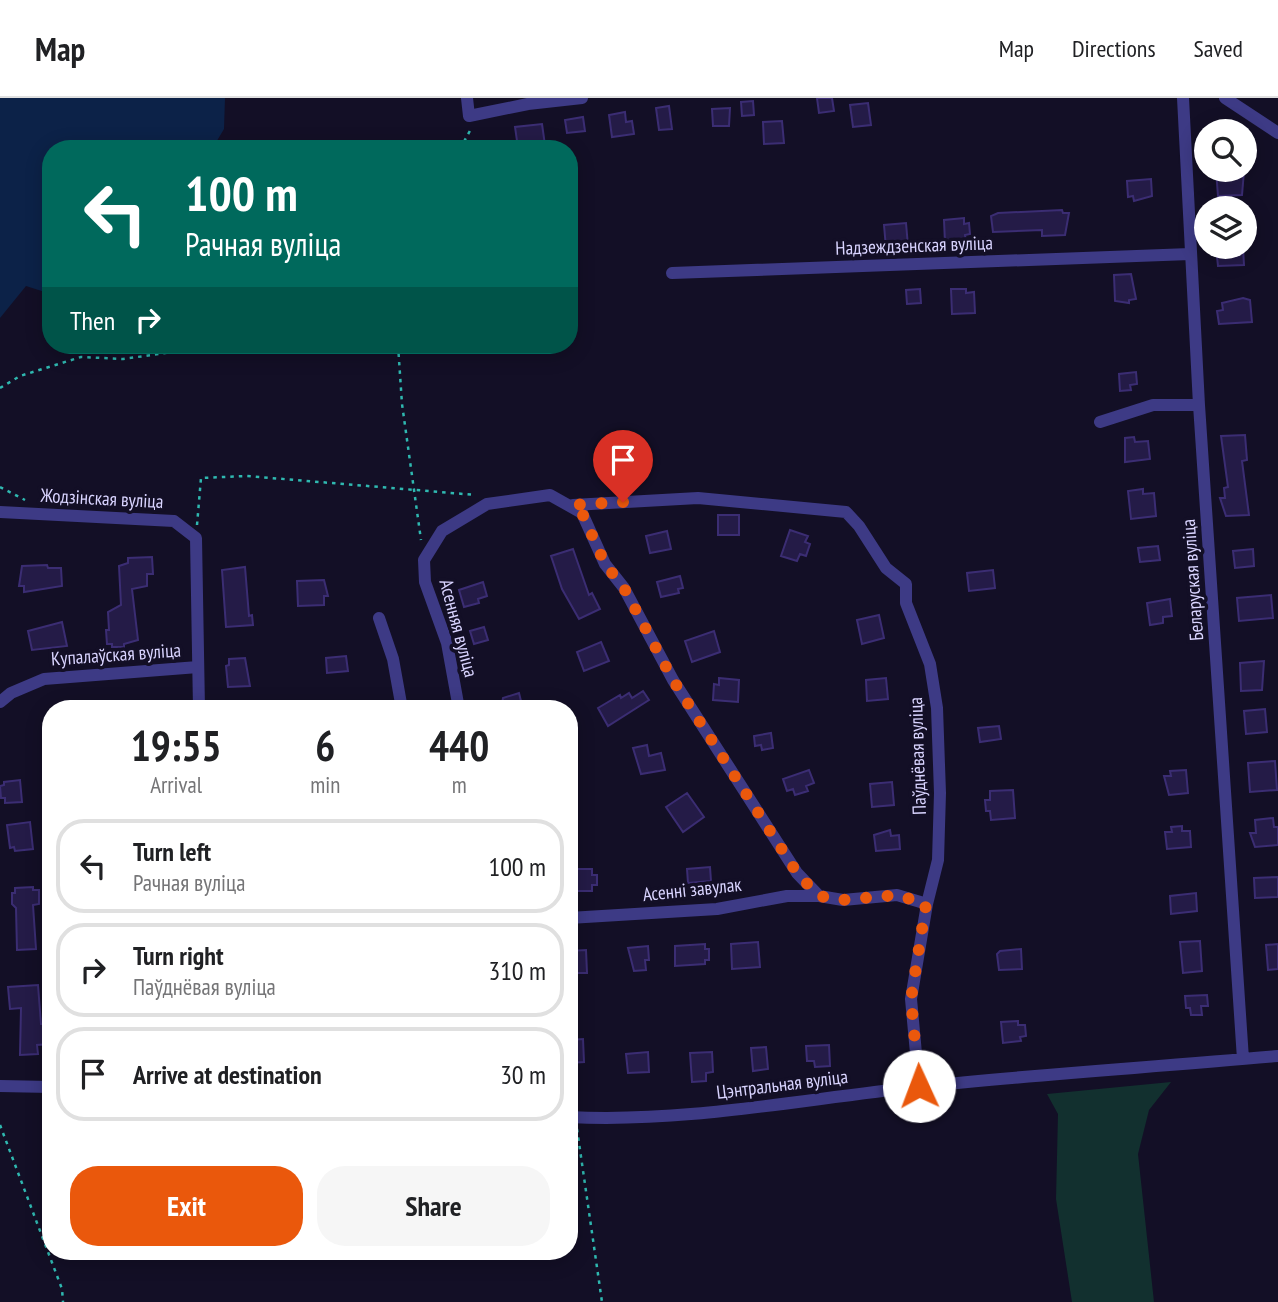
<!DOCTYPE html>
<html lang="en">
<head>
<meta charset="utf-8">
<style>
	body { margin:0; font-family:"PT Sans Narrow",sans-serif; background:#f6f6f6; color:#202124; height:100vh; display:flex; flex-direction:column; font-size:26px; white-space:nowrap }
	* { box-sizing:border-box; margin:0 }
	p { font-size:23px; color:#757577 }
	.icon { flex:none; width:38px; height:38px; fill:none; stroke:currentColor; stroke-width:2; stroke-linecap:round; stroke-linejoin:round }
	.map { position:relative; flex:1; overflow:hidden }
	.details { position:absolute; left:42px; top:602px; width:536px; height:560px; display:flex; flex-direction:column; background:#fff; border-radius:28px; box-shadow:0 4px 18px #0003 }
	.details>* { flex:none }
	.hud { position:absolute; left:42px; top:42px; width:536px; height:214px; border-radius:28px; box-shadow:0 4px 18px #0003; background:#00695c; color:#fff; overflow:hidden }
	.tools { position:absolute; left:1194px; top:21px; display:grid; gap:14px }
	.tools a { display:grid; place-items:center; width:63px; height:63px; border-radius:50%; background:#fff; box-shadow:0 4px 18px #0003; font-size:35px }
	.pin { position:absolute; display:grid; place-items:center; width:60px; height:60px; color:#fff; margin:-72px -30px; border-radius:50% 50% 50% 0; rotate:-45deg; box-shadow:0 0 7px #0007 }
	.pin .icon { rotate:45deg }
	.me { position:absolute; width:77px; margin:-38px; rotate:358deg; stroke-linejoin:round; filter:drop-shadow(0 0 5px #0008) }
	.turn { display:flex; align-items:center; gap:24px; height:147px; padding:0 28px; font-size:32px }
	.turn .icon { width:91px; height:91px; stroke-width:2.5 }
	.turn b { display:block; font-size:49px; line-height:60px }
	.then { display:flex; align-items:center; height:66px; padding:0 28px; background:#0003; gap:14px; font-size:26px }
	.eta { display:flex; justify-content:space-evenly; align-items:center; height:119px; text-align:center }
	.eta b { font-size:42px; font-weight:800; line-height:49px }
	.primary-button { display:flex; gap:14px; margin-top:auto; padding:14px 28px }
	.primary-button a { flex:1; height:80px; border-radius:28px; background:#ea580c; color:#fff; font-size:28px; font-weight:800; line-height:80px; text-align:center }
	.primary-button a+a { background:#f6f6f6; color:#202124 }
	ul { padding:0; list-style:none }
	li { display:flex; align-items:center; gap:21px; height:94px; margin:0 14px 10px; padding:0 14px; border:4px solid #e0e0e0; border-radius:28px }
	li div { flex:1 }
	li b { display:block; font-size:26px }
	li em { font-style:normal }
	header { display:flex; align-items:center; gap:42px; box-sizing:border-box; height:98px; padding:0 35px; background:#fff; border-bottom:2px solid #e0e0e0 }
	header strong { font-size:33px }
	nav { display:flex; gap:38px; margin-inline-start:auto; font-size:24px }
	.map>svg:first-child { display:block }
	.green { fill:#12302f }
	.water { fill:#0c2248 }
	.building { fill:#241b47; stroke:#3b2d73; stroke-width:2 }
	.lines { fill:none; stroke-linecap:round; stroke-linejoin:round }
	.path { stroke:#2fb8b0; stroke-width:2.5; stroke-dasharray:3.5 5; stroke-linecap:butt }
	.minor { stroke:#3d3a85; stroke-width:12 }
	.route { stroke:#ea580c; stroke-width:12; stroke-dasharray:0 21.6 }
	.labels { text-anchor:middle; stroke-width:7; stroke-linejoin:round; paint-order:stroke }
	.street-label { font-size:19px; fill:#d9d4ff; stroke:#130f26 }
</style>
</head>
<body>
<header>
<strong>Map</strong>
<nav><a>Map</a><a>Directions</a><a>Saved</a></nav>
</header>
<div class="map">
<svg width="1278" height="1204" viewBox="0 0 1278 1204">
	<rect width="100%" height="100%" fill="#130f26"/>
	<path class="green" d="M1171 984 1149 1012 1138 1056 1154 1204H1072L1056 1101 1058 1016 1047 996Z"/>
	<path class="water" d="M0 0H225L224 31 212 51H51V196L26 188 0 220Z"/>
	<path class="building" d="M817 0H832L834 13 819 15Z
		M753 3 754 17 742 18 741 4Z
		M868 5 871 27 853 29 850 7Z
		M669 8 672 31 659 32 656 10Z
		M730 10 729 28H713L712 11Z
		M625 14 626 24 632 23 634 36 612 39 609 17Z
		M583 19 585 33 567 35 565 22Z
		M782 23 784 45 764 46 763 24Z
		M542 26 545 47 518 50 515 29Z
		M1216 72 1244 73 1242 97 1218 98Z
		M1151 81 1152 98 1134 103 1133 98 1128 99 1127 83Z
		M1062 112 1063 115H1069L1065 137 1042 138V132L993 134 991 118 998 115Z
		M964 120V126L969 125 970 136 965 137 966 143 945 145 944 122Z
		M906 125 908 148 886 150 884 127Z
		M1216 149H1243L1244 167 1218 168Z
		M1131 176 1136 201 1129 202V205L1115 203 1114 177Z
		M920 191 921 205 907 206 906 192Z
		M951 191H966V195L974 194 975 215 952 216Z
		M1243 200 1250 202 1252 224 1219 226 1217 213 1223 212 1222 205Z
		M1136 274 1137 286 1130 287 1131 292 1120 293 1119 276Z
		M1245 337 1247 362 1242 363 1249 417 1226 418 1220 400H1225L1224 390 1228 389 1221 338Z
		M1134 339 1135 344 1148 343 1150 361 1125 364V340Z
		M1143 391V396L1154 395 1156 418 1131 421 1128 393Z
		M718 417H739V437H718Z
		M790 432 808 438 805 444 810 446 806 458 800 456 797 463 781 458Z
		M667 433 671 451 650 455 646 438Z
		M1158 448 1160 462 1140 464 1138 450Z
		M573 451 589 497 592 495 600 511 579 521 562 491 551 458Z
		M1253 451 1254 468 1235 470 1233 453Z
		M152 459 153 476H147V488L132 491 138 542 124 546V549H112V546H107L106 532H109L108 514 121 507 119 468 128 465V460Z
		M47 467 48 470H61L62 488 24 494V488H19L22 468Z
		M245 469 249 518 252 517 253 527 226 529 222 472Z
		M993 472 995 490 969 493 967 475Z
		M680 478 683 490 678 491 679 495 661 499 657 484Z
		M324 482 328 498H324V507L298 508 297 483Z
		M483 484 487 498 478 501 479 505 464 509 459 492Z
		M1271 497 1273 520 1239 523 1237 500Z
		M1170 501 1172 518 1163 519V525L1150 527 1147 505Z
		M879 517 884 540 862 546 857 522Z
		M62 524 67 548 32 552 28 533Z
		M484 529 488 542 474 546 470 533Z
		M714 533 720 554 692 564 685 543Z
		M601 544 609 563 584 573 577 554Z
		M346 558 348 573 327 575 326 560Z
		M245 560 250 588 228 589 226 568 229 567V561Z
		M1264 563 1262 592 1241 593 1240 565Z
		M719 580 739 582 738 604 713 602 714 586 719 587Z
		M886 580 888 601 867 603 866 582Z
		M643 593 649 602 608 628 598 610 620 597 621 600 629 595 632 600Z
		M519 595 523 611H507L502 606 503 600Z
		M1265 611 1267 634 1246 636 1244 613Z
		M999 628 1001 641 980 644 978 630Z
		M771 635 773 650 762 652 761 647 755 648 754 638Z
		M647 647 649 658 661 655 665 672 641 676 633 650Z
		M1275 663 1277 692 1250 694 1248 665Z
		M809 672 814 685 806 688 808 693 795 697 793 691 787 693 783 681Z
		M1186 672 1188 695 1169 697 1164 678H1171L1170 673Z
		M20 682 22 704 5 705V700H1L0 688 4 687V684Z
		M892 684 894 707 872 709 870 686Z
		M1013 692 1015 720 991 722 990 713H986L985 702H990V693Z
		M687 695 704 719 683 734 666 709Z
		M1273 720 1274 729H1278V747L1255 749 1250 735H1256L1255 722Z
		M30 724 33 751 15 753 14 749 10 750 7 727Z
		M1182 728V733H1190L1191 749 1167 751 1165 734H1172L1171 729Z
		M890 732 891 738 899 737 900 751 876 753 874 737Z
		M710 769 711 783 688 785 687 771Z
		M570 771H592V777H597V787H592V793H571Z
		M1278 779V799L1255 800 1254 780Z
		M33 789V792H39V806L33 807 36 851 17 852 16 810 12 806V795H15V790Z
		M1196 795 1197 813 1171 816 1170 798Z
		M1200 843 1202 873 1183 875 1180 844Z
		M758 844 760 869 732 871 731 846Z
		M705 846V851H709V862H705V866L675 868V848Z
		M1278 846V871L1268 872 1266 847Z
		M648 848 649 862H645L646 872 634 873 628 850Z
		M1021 851 1022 871 999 872 997 856 1000 853Z
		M586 852 587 875H569V853Z
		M38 887 41 926H51V946L37 947 38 956 20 957 21 910 10 911 8 889Z
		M1207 897 1208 908H1201L1202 917H1191L1190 910H1186L1185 898Z
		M1018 923V927H1025L1026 938 1020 939 1021 943 1003 945 1001 924Z
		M583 941 584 964 569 965V942Z
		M829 947 830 968 815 969 814 963H807L806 948Z
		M766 949 768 971 753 973 751 950Z
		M648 954 649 974 628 975 626 956Z
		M712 954 713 974 706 975V983L692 984 690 955Z"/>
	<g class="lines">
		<path class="path" d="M460 51 472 29
			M398 247 402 306 421 442
			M0 290 20 278 81 259 123 261 187 252 195 247
			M0 389 25 402
			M197 427 201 380 247 378 476 397
			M0 1027 62 1191 63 1204
			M577 1031 602 1204"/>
		<path class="minor" d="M467 0 469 18 528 6 582 0
			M1183 0 1199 307 1243 961
			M1225 0 1278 35
			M672 175 1190 156
			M1100 324 1153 307H1199
			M573 407 698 400 846 414 859 428 886 470 906 486V505L930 566 937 610 940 695 938 762 927 806 911 901 919 988
			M0 414 174 423 196 440 199 611
			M379 520 393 561 402 611
			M0 604 11 595 44 581 198 569
			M459 611 447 545 425 484 424 462 442 433 487 406 550 397 582 415 605 466 624 490 673 582 797 775 819 798 843 802 897 797 927 806
			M569 820 717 811 787 798H819
			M0 988 51 989
			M569 1019C686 1025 802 1001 918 989 1038 976 1158 969 1278 958"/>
	</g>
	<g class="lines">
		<path class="route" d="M623 404 573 407 582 415 605 466 624 490 673 582 797 775 819 798 843 802 897 797 926 806 911 901 919 988"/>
	</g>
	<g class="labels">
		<g class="street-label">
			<text transform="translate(914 147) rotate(-2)" y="7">Надзеждзенская вуліца</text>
			<text transform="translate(102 400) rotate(3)" y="7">Жодзінская вуліца</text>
			<text transform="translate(1192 482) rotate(-94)" y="7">Беларуская вуліца</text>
			<text transform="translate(459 530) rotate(75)" y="7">Асенняя вуліца</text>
			<text transform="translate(116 556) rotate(-4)" y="7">Купалаўская вуліца</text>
			<text transform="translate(917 658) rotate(-92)" y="7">Паўднёвая вуліца</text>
			<text transform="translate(692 791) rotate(-6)" y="7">Асенні завулак</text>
			<text transform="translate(782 986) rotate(-7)" y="7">Цэнтральная вуліца</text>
		</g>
	</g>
</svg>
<div class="tools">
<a><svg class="icon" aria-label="search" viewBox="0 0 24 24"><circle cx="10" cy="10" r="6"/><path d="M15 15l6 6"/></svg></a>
<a><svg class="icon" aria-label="layers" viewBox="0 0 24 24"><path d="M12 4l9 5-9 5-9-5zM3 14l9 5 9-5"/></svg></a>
</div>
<div class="pin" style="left:623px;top:404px;background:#d93025"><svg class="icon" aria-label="arrive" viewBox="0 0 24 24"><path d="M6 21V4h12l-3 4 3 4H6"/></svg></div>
<svg class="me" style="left:919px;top:988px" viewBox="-20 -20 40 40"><circle r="19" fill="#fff"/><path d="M0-13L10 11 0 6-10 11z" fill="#ea580c"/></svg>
<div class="hud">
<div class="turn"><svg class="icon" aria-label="left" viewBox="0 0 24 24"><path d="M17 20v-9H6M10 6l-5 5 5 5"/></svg><div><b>100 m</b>Рачная вуліца</div></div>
<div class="then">Then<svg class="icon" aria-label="right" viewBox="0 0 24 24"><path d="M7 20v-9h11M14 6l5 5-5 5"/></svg></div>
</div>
<section class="details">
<div class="eta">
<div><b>19:55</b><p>Arrival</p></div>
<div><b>6</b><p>min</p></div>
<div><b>440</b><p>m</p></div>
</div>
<ul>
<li><svg class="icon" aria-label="left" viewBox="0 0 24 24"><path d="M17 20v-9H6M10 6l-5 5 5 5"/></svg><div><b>Turn left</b><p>Рачная вуліца</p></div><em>100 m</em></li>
<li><svg class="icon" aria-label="right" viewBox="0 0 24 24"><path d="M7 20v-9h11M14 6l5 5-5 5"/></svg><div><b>Turn right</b><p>Паўднёвая вуліца</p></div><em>310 m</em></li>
<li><svg class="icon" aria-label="arrive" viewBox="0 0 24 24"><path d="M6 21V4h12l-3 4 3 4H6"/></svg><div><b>Arrive at destination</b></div><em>30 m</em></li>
</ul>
<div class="primary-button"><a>Exit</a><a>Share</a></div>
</section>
</div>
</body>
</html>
